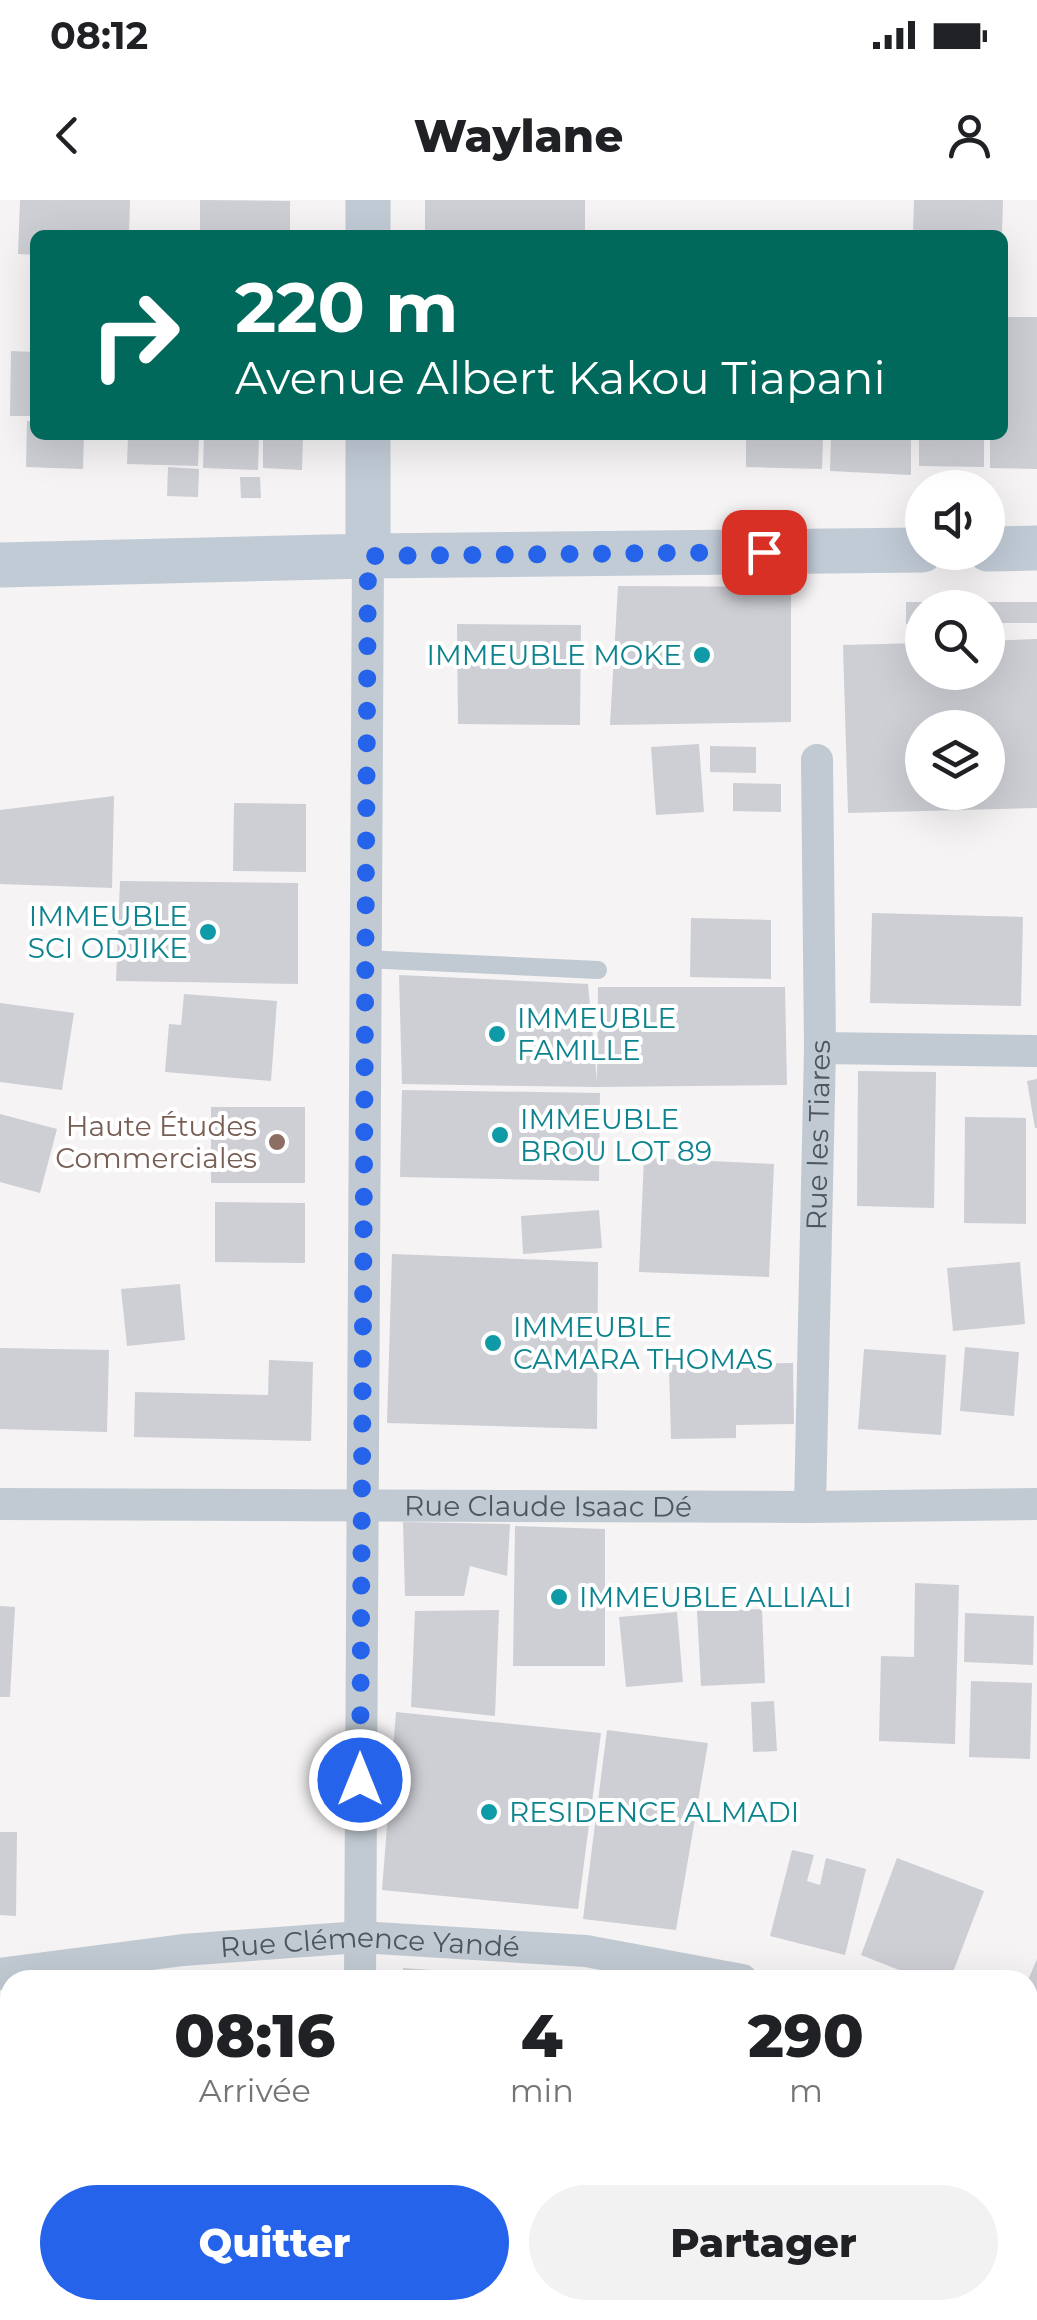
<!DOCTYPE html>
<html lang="fr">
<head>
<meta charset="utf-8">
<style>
	body { margin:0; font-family:Montserrat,sans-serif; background:#f2f2f2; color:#202124; height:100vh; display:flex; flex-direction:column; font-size:38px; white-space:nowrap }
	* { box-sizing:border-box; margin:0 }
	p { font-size:32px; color:#757577 }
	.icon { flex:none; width:55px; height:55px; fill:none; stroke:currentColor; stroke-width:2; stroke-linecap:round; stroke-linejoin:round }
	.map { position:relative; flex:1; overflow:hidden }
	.details { position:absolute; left:0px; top:1770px; width:1038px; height:350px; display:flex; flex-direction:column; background:#fff; border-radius:30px 30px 0 0; box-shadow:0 10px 40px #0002 }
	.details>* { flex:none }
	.hud { position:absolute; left:30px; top:30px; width:978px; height:210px; border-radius:15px; box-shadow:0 10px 40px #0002; background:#00695c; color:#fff; overflow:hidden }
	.tools { position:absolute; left:905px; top:270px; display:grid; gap:20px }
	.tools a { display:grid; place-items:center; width:100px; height:100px; border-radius:50%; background:#fff; box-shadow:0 10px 40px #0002; font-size:50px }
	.pin { position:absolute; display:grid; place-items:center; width:85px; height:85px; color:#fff; margin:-42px; border-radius:20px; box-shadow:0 5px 15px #0006 }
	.me { position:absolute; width:110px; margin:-55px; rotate:0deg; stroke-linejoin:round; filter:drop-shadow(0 0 8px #0008) }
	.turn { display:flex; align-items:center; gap:35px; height:210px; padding:0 40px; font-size:45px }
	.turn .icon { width:130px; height:130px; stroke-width:2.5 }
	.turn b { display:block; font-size:70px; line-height:85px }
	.eta { display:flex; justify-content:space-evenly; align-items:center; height:170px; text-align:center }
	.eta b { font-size:60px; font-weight:800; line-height:70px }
	.button { display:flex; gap:20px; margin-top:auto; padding:20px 40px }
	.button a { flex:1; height:115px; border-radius:60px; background:#2563eb; color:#fff; font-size:40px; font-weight:800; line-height:115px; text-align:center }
	.button a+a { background:#f2f2f2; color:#202124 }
	.status { display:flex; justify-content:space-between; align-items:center; height:70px; padding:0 50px; background:#fff; direction:ltr }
	.status svg { height:28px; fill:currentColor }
	header { display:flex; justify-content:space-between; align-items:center; height:130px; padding:0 40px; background:#fff; font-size:45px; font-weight:800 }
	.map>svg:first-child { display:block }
	.building { fill:#cdcfd5; fill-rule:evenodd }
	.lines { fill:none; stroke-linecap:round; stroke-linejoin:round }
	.lane { stroke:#c1cad2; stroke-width:18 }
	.street { stroke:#c1cad2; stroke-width:32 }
	.secondary { stroke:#c1cbd6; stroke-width:45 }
	.route { stroke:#2563eb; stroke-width:18; stroke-dasharray:0 32.4 }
	.culture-dot { fill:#0f9aa8; stroke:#fff; stroke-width:4 }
	.education-dot { fill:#8d6e63; stroke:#fff; stroke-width:4 }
	.labels { text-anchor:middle; stroke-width:8; stroke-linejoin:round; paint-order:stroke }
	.culture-label { font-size:28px; fill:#0d838f; stroke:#fff; text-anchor:start }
	.education-label { font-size:28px; fill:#785e54; stroke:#fff; text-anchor:end }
	.street-label { font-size:28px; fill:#4a5661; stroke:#fff }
</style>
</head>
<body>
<div class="status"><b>08:12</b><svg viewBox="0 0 49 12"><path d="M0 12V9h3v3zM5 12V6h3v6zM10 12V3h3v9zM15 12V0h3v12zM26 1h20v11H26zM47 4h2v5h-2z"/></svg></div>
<header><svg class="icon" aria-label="back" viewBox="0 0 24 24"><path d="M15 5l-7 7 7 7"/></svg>Waylane<svg class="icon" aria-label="person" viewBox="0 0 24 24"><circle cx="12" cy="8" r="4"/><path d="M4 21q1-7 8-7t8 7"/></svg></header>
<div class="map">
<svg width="1037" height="2120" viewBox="0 0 1037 2120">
	<rect width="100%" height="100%" fill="#f5f3f3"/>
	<path class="building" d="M20 0H130L129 35H35V55L18 54Z
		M200 0 290 1V35H200Z
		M425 0H585V34L425 30Z
		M914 0H1003L1002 35H913Z
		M1002 117H1037V269L990 268V235H1002Z
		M11 151 35 152V216H10Z
		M27 221H35V235H84L83 269 26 267Z
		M128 235H185V239H199L198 266 127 264Z
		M204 235H259L258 270 203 268Z
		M263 235H303L302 270 263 268Z
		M746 235H823L822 269 746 267Z
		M831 235H911V275L830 271Z
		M919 235H984V267L919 266Z
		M168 267 199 269 198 297 167 296Z
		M240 277H260L261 298H241Z
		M618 386 791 387V522L610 525Z
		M906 402H1037V423H988V408H922V424H906Z
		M457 424 581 425 580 525 458 524Z
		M1037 439V608L848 613 843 445 922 443V472H988V441ZM922 528H988V592H922Z
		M699 544 704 612 656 615 651 547Z
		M710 546 756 547V573L710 572Z
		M733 583 781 584V612L733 611Z
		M114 596 112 688 0 684V610Z
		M234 603 306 604V672L233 671Z
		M120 681 298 683V784L116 781Z
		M872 713 1023 717 1021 806 870 803Z
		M691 718 771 720V779L690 777Z
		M399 775 588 784 597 881 598 787H785L787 885 597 887 402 884Z
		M184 794 277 801 271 881 165 872 169 824 181 825Z
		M0 803 74 813 62 890 0 882Z
		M858 871 936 872 934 1008 857 1006Z
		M1037 879V928H1035L1027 881Z
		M402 890 600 893 599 981 400 977Z
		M211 907H305V983H211Z
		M0 914 57 929 40 993 0 982Z
		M965 917 1026 918V1024L964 1023Z
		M644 958 774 964 769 1077 639 1072Z
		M215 1002 305 1003V1063L215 1062Z
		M599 1010 602 1048 523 1054 521 1016Z
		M392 1054 598 1062 597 1229 387 1223Z
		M1020 1062 1025 1124 953 1131 947 1068Z
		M180 1084 185 1140 127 1146 121 1089Z
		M965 1147 1019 1152 1014 1216 960 1211Z
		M0 1148 109 1150 107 1232 0 1229Z
		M864 1149 946 1155 941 1235 858 1229Z
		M269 1160 313 1162 311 1241 134 1237 135 1192 268 1195Z
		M793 1163 794 1224 736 1225V1238L671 1239 669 1165Z
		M403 1322 510 1324 507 1376 470 1366 464 1396H405Z
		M515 1326 605 1329V1466H513Z
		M915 1383 959 1385 955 1544 879 1541 881 1456 914 1457Z
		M0 1406 15 1407 10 1497H0Z
		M762 1409 765 1483 701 1486 697 1411Z
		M499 1410 495 1516 411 1507 415 1411Z
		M677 1412 683 1482 626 1487 619 1417Z
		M965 1413 1034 1416 1033 1465 964 1462Z
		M971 1481 1032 1483 1030 1559 969 1557Z
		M774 1501 777 1551 753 1552 751 1502Z
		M396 1512 601 1533 578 1709 382 1690Z
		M607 1530 708 1543 676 1730 583 1719Z
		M0 1632H17L16 1716 0 1715Z
		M792 1650 814 1655 807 1681 820 1685 826 1658 866 1669 845 1755 770 1736Z
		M897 1658 984 1691 950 1780H924L861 1755Z
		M1037 1759V1799L1028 1794V1780Z
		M403 1768 531 1777V1780H403Z
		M10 1851V1935L0 1937V1853Z
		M10 2016V2110H76L78 2120H0V2017Z
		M139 2110H184L185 2114 141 2120Z
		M408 2110H508L507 2120 407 2117Z
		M531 2110H624L622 2120H571Z
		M645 2110H731L728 2120H642Z
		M752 2110H847L843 2120H748Z
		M866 2110H977L973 2120H862Z"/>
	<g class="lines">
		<path class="lane" d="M364 759 598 770"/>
		<g class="street">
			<path d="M820 848 1037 851"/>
			<path id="s1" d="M0 1304 810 1307 1037 1304"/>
			<path id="s2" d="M810 1307 820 848 817 560"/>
			<path id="s3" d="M0 1774 183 1750 360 1737 586 1751 742 1780"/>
			<path d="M360 1780 368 356"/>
			<path d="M1028 1863 1037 1866"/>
			<path d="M1028 2106 1037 2086"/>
			<path d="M360 2110V2120"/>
		</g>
		<path class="secondary" d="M368 0V35
			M368 235V356
			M988 349 1037 348
			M0 365 368 356 922 350"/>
	</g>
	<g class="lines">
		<path class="route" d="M360 1580 368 356 764 352"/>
	</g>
	<g class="culture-dot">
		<circle cx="702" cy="455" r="10"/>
		<circle cx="208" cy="732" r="10"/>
		<circle cx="497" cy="834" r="10"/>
		<circle cx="500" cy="935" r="10"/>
		<circle cx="493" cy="1143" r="10"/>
		<circle cx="559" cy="1397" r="10"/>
		<circle cx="489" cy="1612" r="10"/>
	</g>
	<circle class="education-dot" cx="277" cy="942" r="10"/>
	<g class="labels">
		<g class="culture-label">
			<text x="682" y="465" text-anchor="end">IMMEUBLE MOKE</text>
			<text x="188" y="726" text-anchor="end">IMMEUBLE<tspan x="188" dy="32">SCI ODJIKE</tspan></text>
			<text x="517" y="828">IMMEUBLE<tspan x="517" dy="32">FAMILLE</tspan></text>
			<text x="520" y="929">IMMEUBLE<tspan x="520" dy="32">BROU LOT 89</tspan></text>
			<text x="513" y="1137">IMMEUBLE<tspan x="513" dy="32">CAMARA THOMAS</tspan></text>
			<text x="579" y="1407">IMMEUBLE ALLIALI</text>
			<text x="509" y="1622">RESIDENCE ALMADI</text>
		</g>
		<g class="education-label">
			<text x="257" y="936">Haute Études<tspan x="257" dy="32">Commerciales</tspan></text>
		</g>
		<g class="street-label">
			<text dy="10" stroke="none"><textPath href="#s2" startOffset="372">Rue les Tiares</textPath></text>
			<text dy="10" stroke="none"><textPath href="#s1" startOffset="548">Rue Claude Isaac Dé</textPath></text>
			<text dy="10" stroke="none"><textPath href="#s3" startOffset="372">Rue Clémence Yandé</textPath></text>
		</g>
	</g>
</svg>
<div class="tools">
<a><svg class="icon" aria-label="sound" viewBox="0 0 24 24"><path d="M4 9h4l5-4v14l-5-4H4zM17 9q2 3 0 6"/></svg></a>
<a><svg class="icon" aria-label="search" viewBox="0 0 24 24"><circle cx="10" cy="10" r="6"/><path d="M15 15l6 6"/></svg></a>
<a><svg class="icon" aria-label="layers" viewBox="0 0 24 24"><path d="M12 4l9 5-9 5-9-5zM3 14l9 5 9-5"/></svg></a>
</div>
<div class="pin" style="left:764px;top:352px;background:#d93025"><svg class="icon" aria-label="arrive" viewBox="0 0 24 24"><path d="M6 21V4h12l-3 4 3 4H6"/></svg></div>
<svg class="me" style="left:360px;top:1580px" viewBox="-20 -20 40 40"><circle r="17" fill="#2563eb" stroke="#fff" stroke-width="3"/><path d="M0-11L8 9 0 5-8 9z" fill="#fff"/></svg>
<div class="hud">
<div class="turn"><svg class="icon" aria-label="right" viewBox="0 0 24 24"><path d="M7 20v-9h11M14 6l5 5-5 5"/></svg><div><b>220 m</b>Avenue Albert Kakou Tiapani</div></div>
</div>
<section class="details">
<div class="eta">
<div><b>08:16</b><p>Arrivée</p></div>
<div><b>4</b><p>min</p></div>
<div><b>290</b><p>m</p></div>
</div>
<div class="button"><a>Quitter</a><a>Partager</a></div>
</section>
</div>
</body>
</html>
